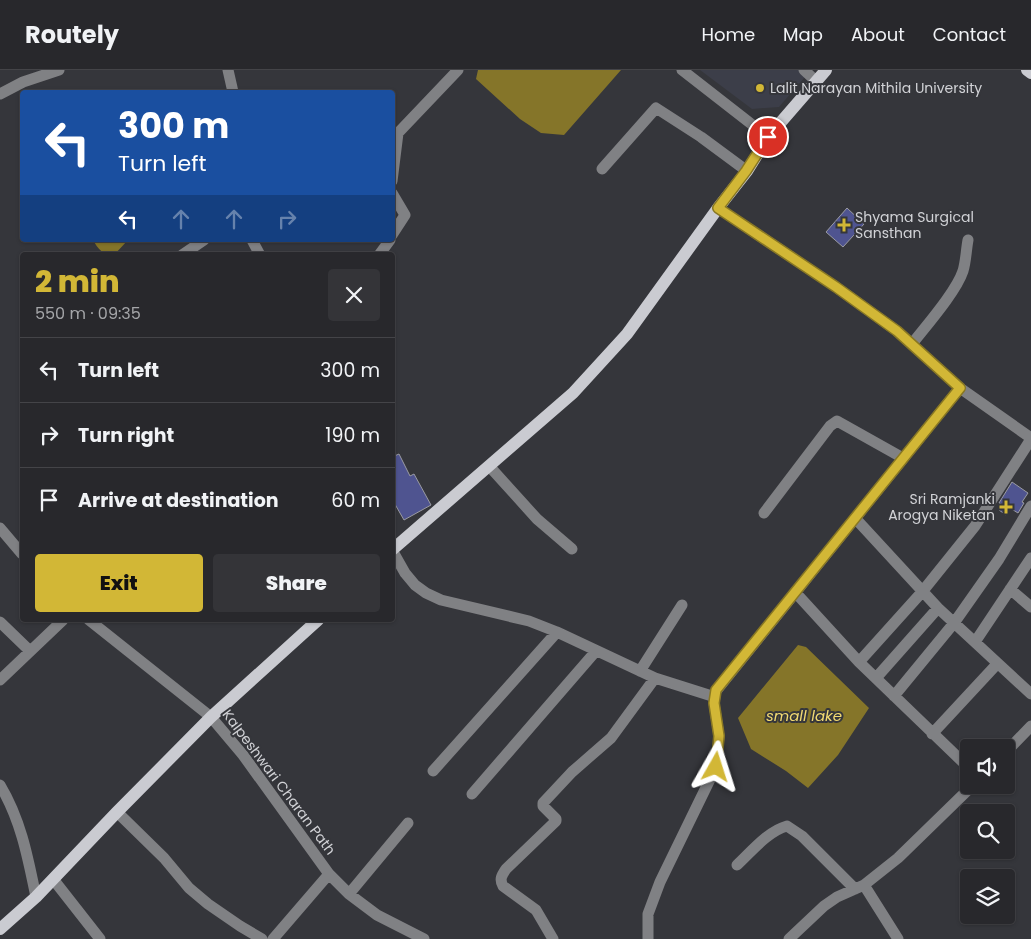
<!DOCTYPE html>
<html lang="en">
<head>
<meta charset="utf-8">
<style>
	body { margin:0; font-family:Poppins,sans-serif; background:#343438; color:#f1f3f6; height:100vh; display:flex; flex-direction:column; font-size:19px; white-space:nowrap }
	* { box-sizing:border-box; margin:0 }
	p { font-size:16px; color:#a5a6a9 }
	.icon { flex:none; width:28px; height:28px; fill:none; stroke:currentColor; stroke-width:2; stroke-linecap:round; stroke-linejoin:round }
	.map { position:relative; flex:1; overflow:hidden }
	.side { position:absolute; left:20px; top:182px; width:375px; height:370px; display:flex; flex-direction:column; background:#28282c; border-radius:5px; box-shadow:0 1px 4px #0004,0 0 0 1px #444448 }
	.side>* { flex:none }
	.top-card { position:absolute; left:20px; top:20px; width:375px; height:152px; border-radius:5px; box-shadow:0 1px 4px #0004,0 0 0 1px #444448; background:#1a4fa0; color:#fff; overflow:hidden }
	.tools { position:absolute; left:960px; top:669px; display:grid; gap:10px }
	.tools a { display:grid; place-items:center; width:55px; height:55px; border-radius:5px; background:#28282c; box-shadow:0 1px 4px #0004,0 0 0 1px #444448; font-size:25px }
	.pin { position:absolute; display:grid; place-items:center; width:42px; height:42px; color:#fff; margin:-21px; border:2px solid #fff; border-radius:50%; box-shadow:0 1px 5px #0007 }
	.me { position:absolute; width:55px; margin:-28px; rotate:6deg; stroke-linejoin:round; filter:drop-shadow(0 0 4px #0008) }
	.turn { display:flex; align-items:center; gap:18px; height:105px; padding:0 15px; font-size:22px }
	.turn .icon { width:65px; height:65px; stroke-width:2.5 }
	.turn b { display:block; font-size:35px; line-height:42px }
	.lanes { display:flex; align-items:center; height:48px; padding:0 15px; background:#0003; justify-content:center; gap:25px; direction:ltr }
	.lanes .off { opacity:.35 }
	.round { display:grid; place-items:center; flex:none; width:52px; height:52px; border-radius:5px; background:#343438 }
	.headline { display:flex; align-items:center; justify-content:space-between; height:85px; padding:0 15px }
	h1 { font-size:30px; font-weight:800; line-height:38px; color:#d2b736 }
	.button { display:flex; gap:10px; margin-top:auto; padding:10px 15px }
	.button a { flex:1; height:58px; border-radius:5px; background:#d2b736; color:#111; font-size:20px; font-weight:800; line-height:58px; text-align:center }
	.button a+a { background:#343438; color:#f1f3f6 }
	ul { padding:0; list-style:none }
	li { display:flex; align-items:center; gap:15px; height:65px; padding:0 15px; border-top:1px solid #444448 }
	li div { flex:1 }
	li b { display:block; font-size:19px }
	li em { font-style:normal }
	header { display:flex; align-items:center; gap:30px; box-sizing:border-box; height:70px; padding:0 25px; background:#28282c; border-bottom:1px solid #444448 }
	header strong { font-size:24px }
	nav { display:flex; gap:28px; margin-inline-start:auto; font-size:18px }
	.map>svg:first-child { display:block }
	.built { fill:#3c3e49 }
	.water { fill:#857529 }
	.building { fill:#4f5490; stroke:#9a9ba2 }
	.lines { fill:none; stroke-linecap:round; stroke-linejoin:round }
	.minor { stroke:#808184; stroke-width:11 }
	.major { stroke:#cacbd1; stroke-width:12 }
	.route-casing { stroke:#887723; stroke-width:12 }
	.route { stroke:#d2b736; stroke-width:9 }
	.poi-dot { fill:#d2b736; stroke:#35363b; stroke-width:2 }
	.labels { text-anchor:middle; stroke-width:4; stroke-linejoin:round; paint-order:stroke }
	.poi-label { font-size:14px; fill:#d1d2d6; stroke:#35363b; text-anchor:start }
	.street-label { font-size:14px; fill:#d1d2d6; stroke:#35363b }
	.water-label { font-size:15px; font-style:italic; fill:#f2da72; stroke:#35363b }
</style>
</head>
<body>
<header>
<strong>Routely</strong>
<nav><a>Home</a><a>Map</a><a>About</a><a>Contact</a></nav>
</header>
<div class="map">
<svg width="1031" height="869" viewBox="0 0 1031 869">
	<rect width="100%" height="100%" fill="#35363b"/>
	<path class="built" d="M700 0H811L779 37 752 39Z"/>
	<path class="water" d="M478 0H621L564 65 541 63 520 49 476 9Z
		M93 170H128L114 185C103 185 98 179 93 170Z
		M798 575 806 577 869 638 838 685 808 718 786 701 751 679 738 648Z"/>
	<path class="building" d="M847 138 864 154 843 177 826 162Z
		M399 384 410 406 414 404 431 435 404 450 392 429V387Z
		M1012 412 1028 423 1022 432 1024 433 1018 443 1010 438 1006 445 999 440 1002 435 999 433Z"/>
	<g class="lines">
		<path class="minor" d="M228 0 233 22
			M682 0 768 67
			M804 0 817 12
			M0 24 23 12 59 0
			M602 99 656 38 701 67 747 101
			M392 111 398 63 458 0
			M392 123 405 145 392 165
			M718 138 836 217 897 261 960 318 1031 368
			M252 170 260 185
			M182 185 204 170
			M379 185 390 170
			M912 274C926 256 956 222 963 201 966 191 966 181 968 170
			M490 397 537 449 572 479
			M764 443 830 356 837 351 903 388
			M855 448 938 538 1031 624
			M0 458 22 484
			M392 480 405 503 415 515 426 523 441 530 529 551 557 562 655 608 715 627
			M1010 519 1031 537
			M795 522 859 592 969 698
			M89 550 211 647 243 685 329 804 349 824 377 845 424 869
			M0 552 30 581
			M975 572 1031 488
			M859 592 922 522 975 456 1031 369
			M640 601 682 535
			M876 608 938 538
			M0 610 63 550
			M894 626 954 553 999 489 1031 436
			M932 664 997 594
			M1006 682 1031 656
			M433 701 557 562
			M0 715C21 750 28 788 36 827
			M472 724 596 581
			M117 742 164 788 189 818 208 834 240 856 262 869
			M737 795C751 782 768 761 787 756L802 766 855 819
			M53 809 100 869
			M864 815 898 869
			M349 824 408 753
			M273 869 329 804
			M553 869 536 840 503 816C499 809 502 805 506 799L556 751V749L543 736V733L572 702 611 668 655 608
			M648 869V844L660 812 716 697 719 666 714 633 716 621 960 318
			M789 869 824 836 837 827 864 815 898 788 973 715"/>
		<path class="major" d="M1027 0 1031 3
			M392 480 573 323 627 264 718 138 747 101 768 67 826 0
			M0 859 36 827 117 742 211 647 318 550"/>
	</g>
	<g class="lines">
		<g class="route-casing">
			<path id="route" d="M716 697 719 666 714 633 716 620 960 318 897 261 836 217 718 138 746 101 768 67"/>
		</g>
		<use href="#route" class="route"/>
	</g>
	<g class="poi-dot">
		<circle cx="760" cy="18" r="5"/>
		<path d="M841.5 147.5h5v5h5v5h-5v5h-5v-5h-5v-5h5z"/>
		<path d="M1003.5 429.5h5v5h5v5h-5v5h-5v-5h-5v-5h5z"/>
	</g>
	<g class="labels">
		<g class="poi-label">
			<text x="770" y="23">Lalit Narayan Mithila University</text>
			<text x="855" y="152">Shyama Surgical<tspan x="855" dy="16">Sansthan</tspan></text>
			<text x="995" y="434" text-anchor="end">Sri Ramjanki<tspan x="995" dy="16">Arogya Niketan</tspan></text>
		</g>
		<g class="street-label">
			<text transform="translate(279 712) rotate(53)" y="5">Kalpeshwari Charan Path</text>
		</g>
		<g class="water-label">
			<text x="804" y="651">small lake</text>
		</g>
	</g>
</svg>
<div class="tools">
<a><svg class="icon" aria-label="sound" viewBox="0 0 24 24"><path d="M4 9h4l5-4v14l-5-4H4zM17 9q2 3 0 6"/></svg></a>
<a><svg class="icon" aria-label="search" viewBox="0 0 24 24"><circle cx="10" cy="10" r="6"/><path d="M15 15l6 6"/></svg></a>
<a><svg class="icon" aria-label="layers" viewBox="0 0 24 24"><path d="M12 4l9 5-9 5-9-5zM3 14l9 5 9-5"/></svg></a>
</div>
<div class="pin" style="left:768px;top:67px;background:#d93025"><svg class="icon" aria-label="arrive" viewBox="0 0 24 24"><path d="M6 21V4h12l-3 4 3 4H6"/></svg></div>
<svg class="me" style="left:716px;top:697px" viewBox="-20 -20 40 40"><path d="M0-17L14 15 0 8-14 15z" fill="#d2b736" stroke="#fff" stroke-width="4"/></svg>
<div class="top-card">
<div class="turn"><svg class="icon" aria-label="left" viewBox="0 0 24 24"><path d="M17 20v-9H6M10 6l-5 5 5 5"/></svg><div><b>300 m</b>Turn left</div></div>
<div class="lanes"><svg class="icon" aria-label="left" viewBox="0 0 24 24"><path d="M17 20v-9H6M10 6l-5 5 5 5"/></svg><svg class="icon off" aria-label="ahead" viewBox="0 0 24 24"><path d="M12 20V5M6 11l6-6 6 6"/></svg><svg class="icon off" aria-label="ahead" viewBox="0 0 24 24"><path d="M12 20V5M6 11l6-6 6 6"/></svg><svg class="icon off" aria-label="right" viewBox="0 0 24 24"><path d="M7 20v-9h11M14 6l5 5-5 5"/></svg></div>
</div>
<section class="side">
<div class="headline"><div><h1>2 min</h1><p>550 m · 09:35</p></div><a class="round"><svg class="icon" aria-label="close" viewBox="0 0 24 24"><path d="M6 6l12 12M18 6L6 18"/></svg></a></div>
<ul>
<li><svg class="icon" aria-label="left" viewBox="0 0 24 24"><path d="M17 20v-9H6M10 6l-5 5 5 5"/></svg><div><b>Turn left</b></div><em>300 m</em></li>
<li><svg class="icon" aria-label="right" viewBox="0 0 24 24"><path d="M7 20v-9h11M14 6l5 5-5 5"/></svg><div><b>Turn right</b></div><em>190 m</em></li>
<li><svg class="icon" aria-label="arrive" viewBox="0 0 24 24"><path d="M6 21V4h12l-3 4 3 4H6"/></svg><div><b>Arrive at destination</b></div><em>60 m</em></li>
</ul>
<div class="button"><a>Exit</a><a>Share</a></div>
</section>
</div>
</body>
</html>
